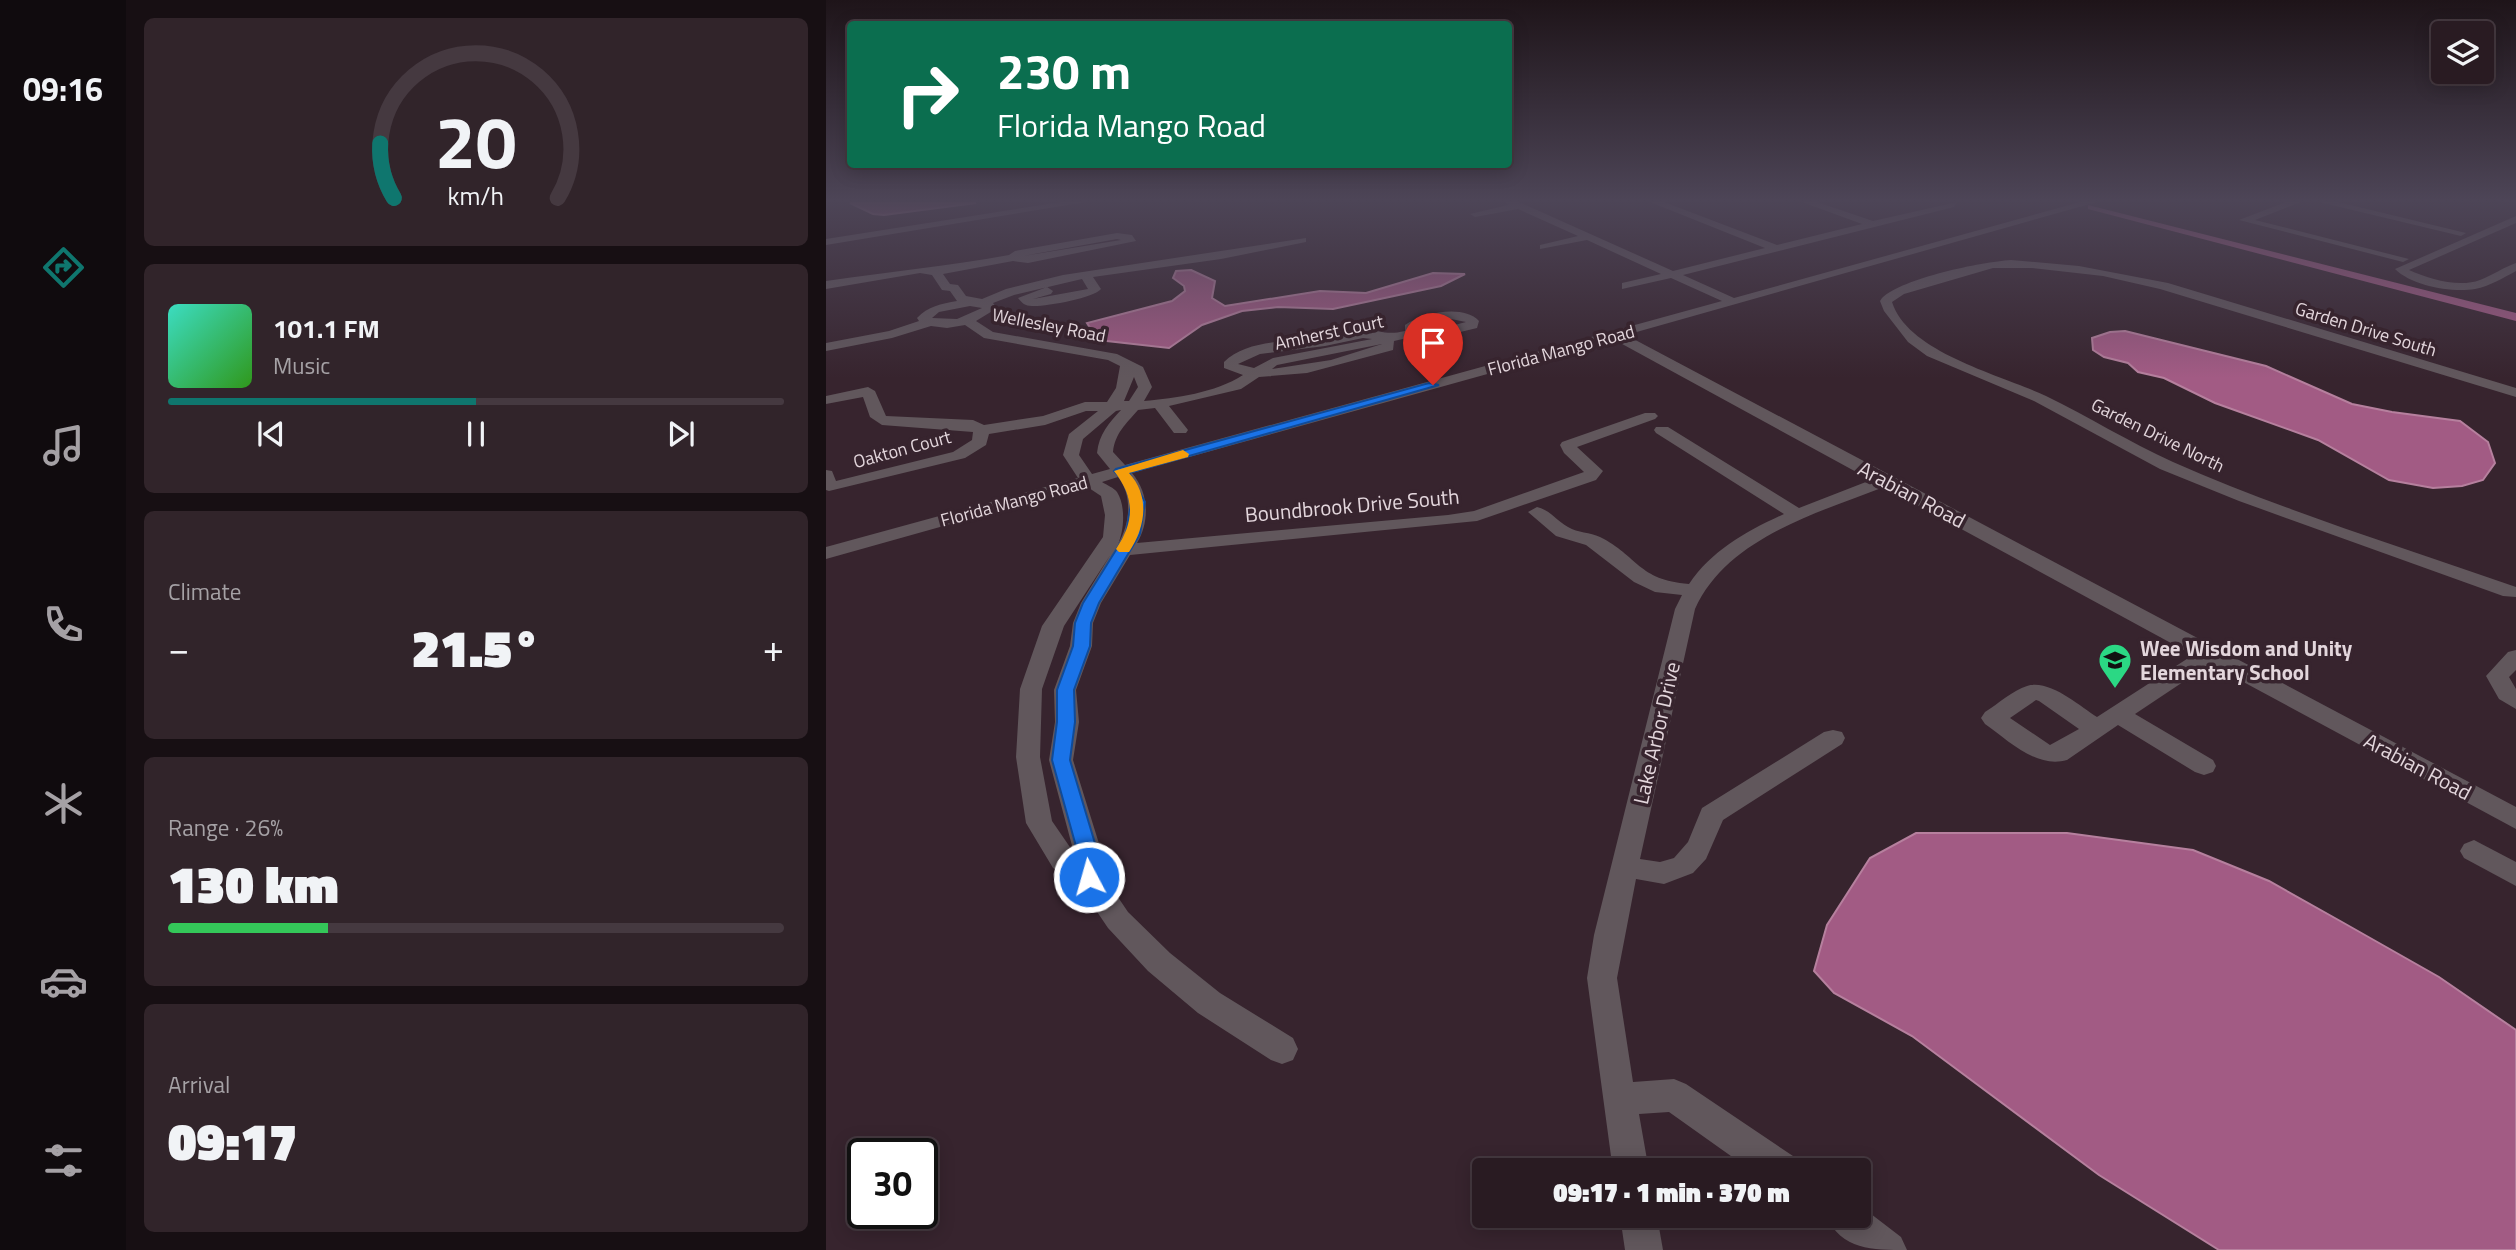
<!DOCTYPE html>
<meta charset="utf-8">
<style>
:root{--surface:#291b22;--page:#31242a;--text:#f1f3f6;--muted:#a5a1a5;--line:#453940;--accent:#0f766e}
body{margin:0;font-family:"Titillium Web",sans-serif;background:var(--page);color:var(--text);height:100vh;display:flex;flex-direction:column;font-size:26px;white-space:nowrap}
*{box-sizing:border-box;margin:0}
p{font-size:23px;color:var(--muted)}
.icon{flex:none;width:38px;height:38px;fill:none;stroke:currentColor;stroke-width:2;stroke-linecap:round;stroke-linejoin:round}
.map{position:relative;flex:1;overflow:hidden}
.drawer{display:flex;flex-direction:column;gap:18px;padding:18px;background:#170f13;width:700px}
.drawer>*{flex:none}
.banner{position:absolute;left:21px;top:21px;width:665px;height:147px;border-radius:7px;box-shadow:0 4px 18px #0003,0 0 0 2px var(--line);background:#0b6e4f;color:#fff;overflow:hidden}
.tools{position:absolute;left:1605px;top:21px;display:grid;gap:14px}
.tools a{display:grid;place-items:center;width:63px;height:63px;border-radius:7px;background:var(--surface);box-shadow:0 4px 18px #0003,0 0 0 2px var(--line);font-size:35px}
.speed{position:absolute;left:21px;top:1138px;display:flex;gap:14px;font-size:35px;font-weight:700;text-align:center}
.speed>*{display:grid;place-content:center;width:91px;height:91px;border-radius:50%;background:var(--surface);box-shadow:0 4px 18px #0003,0 0 0 2px var(--line);line-height:1}
.speed .limit{border:4px solid #111;border-radius:10px;background:#fff;color:#111}
.pin{position:absolute;display:grid;place-items:center;width:60px;height:60px;color:#fff;margin:-72px -30px;border-radius:50% 50% 50% 0;rotate:-45deg;box-shadow:0 0 7px #0007}
.pin .icon{rotate:45deg}
.me{position:absolute;width:77px;margin:-38px;rotate:354deg;stroke-linejoin:round;filter:drop-shadow(0 0 5px #0008)}
.turn{display:flex;align-items:center;gap:24px;height:147px;padding:0 35px;font-size:32px}
.turn .icon{width:91px;height:91px;stroke-width:2.5}
.turn b{display:block;font-size:49px;line-height:60px}
.big{font-size:52px;font-weight:800;line-height:1.1}
.drawer .widget{flex:1;display:flex;flex-direction:column;justify-content:center;gap:10px;min-width:0;padding:0 24px;border-radius:10px;background:var(--page)}
.drawer .dial{align-items:center;gap:0}
.dial svg{height:182px;overflow:visible;fill:none;stroke:var(--line);stroke-width:7;stroke-linecap:round;text-anchor:middle}
.dial text{fill:var(--text);stroke:none}
.song{display:flex;align-items:center;gap:21px}
.cover{width:84px;height:84px;border-radius:10px;background:linear-gradient(135deg,hsl(170 70% 55%),hsl(110 70% 35%))}
.played{height:7px;border-radius:4px;background:linear-gradient(90deg,var(--accent) 50%,var(--line) 50%)}
.keys{display:flex;justify-content:space-around;direction:ltr}
.heat{display:flex;justify-content:space-between;align-items:center;font-size:38px;direction:ltr}
.charge{height:10px;border-radius:5px;background:linear-gradient(90deg,#34c759 26%,var(--line) 0)}
.trip{position:absolute;left:646px;top:1158px;width:399px;height:70px;border-radius:7px;background:var(--surface);box-shadow:0 4px 18px #0003,0 0 0 2px var(--line);font-weight:800;line-height:70px;text-align:center}
main{display:flex;flex:1;min-height:0}
.dock{display:flex;flex-direction:column;width:126px;justify-content:space-around;align-items:center;background:#100b0e;color:var(--muted)}
.dock .icon{width:49px;height:49px}
.dock .active{color:var(--accent)}
.dock b{font-size:32px;color:var(--text)}
.map>svg:first-child{display:block}
</style>
<main>
<nav class="dock">
<b>09:16</b>
<svg class="icon active" aria-label="directions" viewBox="0 0 24 24"><path d="M12 3l9 9-9 9-9-9zM9 14v-3h6M13 9l2 2-2 2"/></svg>
<svg class="icon" aria-label="music" viewBox="0 0 24 24"><path d="M9 18V5l10-2v13"/><circle cx="6" cy="18" r="3"/><circle cx="16" cy="16" r="3"/></svg>
<svg class="icon" aria-label="phone" viewBox="0 0 24 24"><path d="M5 4h4l2 5-3 2q2 4 5 5l2-3 5 2v4C11 20 4 13 5 4z"/></svg>
<svg class="icon" aria-label="climate" viewBox="0 0 24 24"><path d="M12 3v18M4 7l16 10M4 17L20 7"/></svg>
<svg class="icon" aria-label="car" viewBox="0 0 24 24"><path d="M5 17H2v-5l4-1 3-4h7l3 4 3 1v5h-3M9 17h6M6 11h13"/><circle cx="7" cy="17" r="2"/><circle cx="17" cy="17" r="2"/></svg>
<svg class="icon" aria-label="filters" viewBox="0 0 24 24"><path d="M4 7h16M4 17h16"/><circle cx="9" cy="7" r="2"/><circle cx="15" cy="17" r="2"/></svg>
</nav>
<section class="drawer">
<div class="widget dial"><svg viewBox="0 0 100 80">
<path d="M14 69A42 42 0 1 1 86 69"/>
<path d="M14 69A42 42 0 0 1 8 45" stroke="#0f766e"/>
<text x="50" y="56" font-size="32" font-weight="700">20</text>
<text x="50" y="72" font-size="11">km/h</text>
</svg></div>
<div class="widget">
<div class="song"><i class="cover"></i><div><b>101.1 FM</b><p>Music</p></div></div>
<div class="played"></div>
<div class="keys"><svg class="icon" aria-label="previous" viewBox="0 0 24 24"><path d="M18 5L8 12l10 7zM5 5v14"/></svg><svg class="icon" aria-label="pause" viewBox="0 0 24 24"><path d="M8 5v14M16 5v14"/></svg><svg class="icon" aria-label="next" viewBox="0 0 24 24"><path d="M6 5l10 7-10 7zM19 5v14"/></svg></div>
</div>
<div class="widget"><p>Climate</p>
<div class="heat"><a>−</a><b class="big">21.5°</b><a>+</a></div>
</div>
<div class="widget"><p>Range · 26%</p><b class="big">130 km</b><div class="charge"></div></div>
<div class="widget"><p>Arrival</p><b class="big">09:17</b></div>
</section>
<div class="map">
<svg width="1690" height="1250" viewBox="0 0 1690 1250">
<rect width="100%" height="100%" fill="#37242e"/>
<g fill="#a25b84" stroke="#b6809e" stroke-width="2">
<path d="M24 203H150L58 215 47 214Z"/>
<path d="M365 270 389 281 386 298 399 306 494 291 540 293 607 273 639 274 615 286 507 309 452 307 416 311 376 325 343 348 272 340 261 323 346 301 359 291 358 286 347 278 350 271Z"/>
<path d="M1299 331 1440 366 1526 404 1566 412 1634 421 1662 442 1669 463 1657 480 1636 486 1607 488 1563 480 1492 440 1389 403 1338 378 1312 372 1302 363 1278 357 1267 350 1266 338 1284 332Z"/>
<path d="M1090 833H1241L1367 850 1443 881 1516 922 1613 977 1690 1030V1250H1393L1273 1175 1086 1036 1008 993 988 971 1001 925 1044 858Z"/>
</g>
<g fill="none" stroke-linecap="round" stroke-linejoin="round">
<path fill="#a25b84" fill-rule="evenodd" d="M1262 205 1690 313V321L1262 209Z"/>
<g fill="#61575c" fill-rule="evenodd">
<path d="M234 202H260L0 245V239Z"/>
<path d="M680 202H693L847 271 939 248 824 202H838L951 245 1036 224 976 202H991L1047 221 1131 202 1128 207 857 275 908 298 1254 202H1271L800 335 1690 807V829L1384 664 1309 714 1387 760 1390 766 1387 772 1378 775 1369 772 1292 725 1241 760C1210 769 1182 740 1159 724L1155 718 1159 712C1172 704 1187 690 1201 686 1224 679 1253 706 1271 717L1367 655 1058 487C991 513 901 538 869 609L814 859 834 862 848 858 862 842 876 808 998 732 1007 730 1016 732 1019 738 1016 744 897 820 880 859 867 873 838 884 810 879 791 978 807 1082 848 1079 860 1084 970 1158 975 1171H926L843 1112 813 1114 823 1171H787L761 978 768 935 849 609 856 595 829 592 808 582 760 545 730 536 702 512 711 507C724 510 731 521 742 527 752 533 764 532 774 537 812 556 812 580 863 584 886 550 921 531 958 514L830 433 828 430 830 427H842L973 508 1045 480 787 339 306 473C323 493 324 521 311 543L622 515 648 511 758 472 738 453 734 445 736 442 819 413H829L832 416 829 419 751 447 777 471 770 480 651 521 304 555 275 603 267 623 266 646 250 690 253 722 247 760 275 850 277 875 302 912 344 953 394 993 467 1038 472 1049 467 1060 456 1064 445 1060 372 1013 322 971 282 928 253 885 227 868 200 823 190 757 194 689 216 626 277 537 279 515 275 496 260 486 0 559V547L252 478 237 455 243 434 272 411H260L219 425 163 434 160 445 139 458 3 491 0 490V470L6 471 10 481 127 452 146 440 147 432 56 425 44 417 37 397 0 404V396L42 387 49 391 60 416 147 420 158 425 217 416 259 402H281L290 388 294 366 282 360 158 338 139 325 121 328 105 326 66 338 0 351V343L63 331 93 321 91 318C102 306 115 304 131 301L124 291 116 290 106 275 94 273 0 289V281C61 272 122 266 183 255L189 251 291 233 306 235 310 241 202 263 187 261 117 274 124 284 132 285 140 296 156 299 180 289 237 275 480 238V242L395 259 267 277 275 289C268 298 218 307 206 306 199 306 196 303 192 298L221 287 227 291 225 294 207 299 262 289 256 279 188 295 167 303 170 307 168 310 150 321 167 332 291 354 317 367 326 387 318 401C350 398 389 393 417 375L398 368V362C422 338 467 342 498 338 511 336 524 331 536 330 555 329 558 336 579 331V325C597 313 637 304 653 321L651 328 601 340 590 336 568 341 567 350 481 373 433 377 415 389 343 406 362 430 360 433H348L329 408 312 410C300 424 289 433 287 452L299 465 896 301 845 278 796 289V283L835 274 761 240 714 249V245L752 236 692 209 649 217 644 214 682 205ZM291 239 295 240 197 256ZM144 306 156 308 131 319 106 318 113 312ZM625 319 640 322 602 332 593 327ZM537 338 546 339 447 358 428 368 412 364 434 354 499 346ZM556 344 505 360 446 369 451 365ZM308 377 312 387 303 401H298ZM295 410C283 423 273 434 271 453L284 469 266 474 253 455 257 439 290 411ZM292 477C307 496 304 524 292 544 298 531 300 506 291 492 288 488 281 485 276 482ZM285 554 255 603 247 623 244 646 228 690 229 722 223 760 248 853 226 821 214 757 216 689 238 626ZM1210 700 1213 701 1253 729 1224 745 1184 718Z"/>
<path d="M1460 202H1475L1429 220 1583 259 1577 262 1413 220Z"/>
<path d="M1493 202H1512L1640 233 1635 236Z"/>
<path d="M1690 216V223L1583 270C1603 279 1633 288 1654 280 1667 275 1678 267 1690 263V271C1677 278 1664 286 1649 289 1626 293 1586 286 1569 269Z"/>
<path d="M1185 260 1253 266 1342 283 1690 388V397L1334 289 1277 276 1206 268H1167L1078 294 1066 302C1082 353 1176 375 1220 396 1263 417 1303 442 1347 462 1458 511 1576 547 1690 587V597L1677 596 1413 501 1334 469 1208 401 1101 356 1082 342 1058 311 1054 301 1056 298C1077 278 1155 262 1185 260Z"/>
<path d="M1690 650V670L1683 677 1690 689V709L1673 699 1660 676 1682 652Z"/>
<path d="M1648 840 1690 862V886L1638 858 1634 851 1638 844Z"/>
<path d="M1032 1204 1075 1237 1081 1250C1046 1250 1016 1250 1000 1216H1032Z"/>
<path d="M794 1216H831L837 1250H799Z"/>
</g>
</g>
<linearGradient id="sky" x2="0" y2="1"><stop stop-color="#1e1419"/><stop offset="0.53" stop-color="#4d4557"/><stop offset="1" stop-color="#4d4557" stop-opacity="0"/></linearGradient>
<rect width="1690" height="378" fill="url(#sky)"/>
<path fill="#1a73e8" stroke="#114b97" stroke-width="2" d="M603 383 613 385 303 473 319 502 314 534 273 603 265 623 264 646 248 690 249 722 244 760 271 850 273 877 270 883 263 886 255 883 252 877 251 850 226 760 231 722V690L247 646 249 623 257 603 300 534 305 502 297 481 288 471 290 469Z"/>
<path fill="#f59e0b" d="M357 450 363 454 362 457 303 473C325 497 319 528 303 552H293L290 549C309 521 309 498 288 471Z"/>
<defs>
<symbol id="school-pin" viewBox="-11 -11 22 30"><path d="M0 17L-7.5 6A9.5 9.5 0 1 1 7.5 6Z" fill="#2bd884" stroke="#37242e"/><path d="M0-5L7-2L0 1L-7-2ZM-4 1L0 2.5L4 1V4Q0 6-4 4Z" fill="#111"/></symbol>
</defs>
<g fill-rule="evenodd">
<use href="#school-pin" x="1270" y="641" width="38" height="52"/>
</g>
<g text-anchor="middle" dominant-baseline="central" stroke-width="7" stroke-linejoin="round" paint-order="stroke">
<g font-size="18" fill="#e3d6dc" stroke="#37242e">
<text transform="translate(223 325) rotate(11)">Wellesley Road</text>
<text transform="translate(1540 329) rotate(17)">Garden Drive South</text>
<text transform="translate(503 332) rotate(-12)">Amherst Court</text>
<text transform="translate(735 350) rotate(-15)">Florida Mango Road</text>
<text transform="translate(1332 435) rotate(26)">Garden Drive North</text>
<text transform="translate(76 449) rotate(-15)">Oakton Court</text>
<text transform="translate(188 501) rotate(-15)">Florida Mango Road</text>
</g>
<g font-size="21" fill="#e3d6dc" stroke="#37242e">
<text transform="translate(1086 494) rotate(28)">Arabian Road</text>
<text transform="translate(526 505) rotate(-5)">Boundbrook Drive South</text>
<text transform="translate(830 733) rotate(-77)">Lake Arbor Drive</text>
<text transform="translate(1592 766) rotate(28)">Arabian Road</text>
</g>
<g font-size="21" font-weight="bold" fill="#e3d6dc" stroke="#37242e" text-anchor="start">
<text x="1314" y="648">Wee Wisdom and Unity<tspan x="1314" dy="24">Elementary School</tspan></text>
</g>
</g>
</svg>
<div class="tools">
<a><svg class="icon" aria-label="layers" viewBox="0 0 24 24"><path d="M12 4l9 5-9 5-9-5zM3 14l9 5 9-5"/></svg></a>
</div>
<div class="speed"><div class="limit">30</div></div>
<div class="pin" style="left:607px;top:385px;background:#d93025"><svg class="icon" aria-label="arrive" viewBox="0 0 24 24"><path d="M6 21V4h12l-3 4 3 4H6"/></svg></div>
<svg class="me" style="left:263px;top:877px" viewBox="-20 -20 40 40"><circle r="17" fill="#1a73e8" stroke="#fff" stroke-width="3"/><path d="M0-11L8 9 0 5-8 9z" fill="#fff"/></svg>
<div class="trip">09:17 · 1 min · 370 m</div>
<div class="banner">
<div class="turn"><svg class="icon" aria-label="right" viewBox="0 0 24 24"><path d="M7 20v-9h11M14 6l5 5-5 5"/></svg><div><b>230 m</b>Florida Mango Road</div></div>
</div>
</div>
</main>
